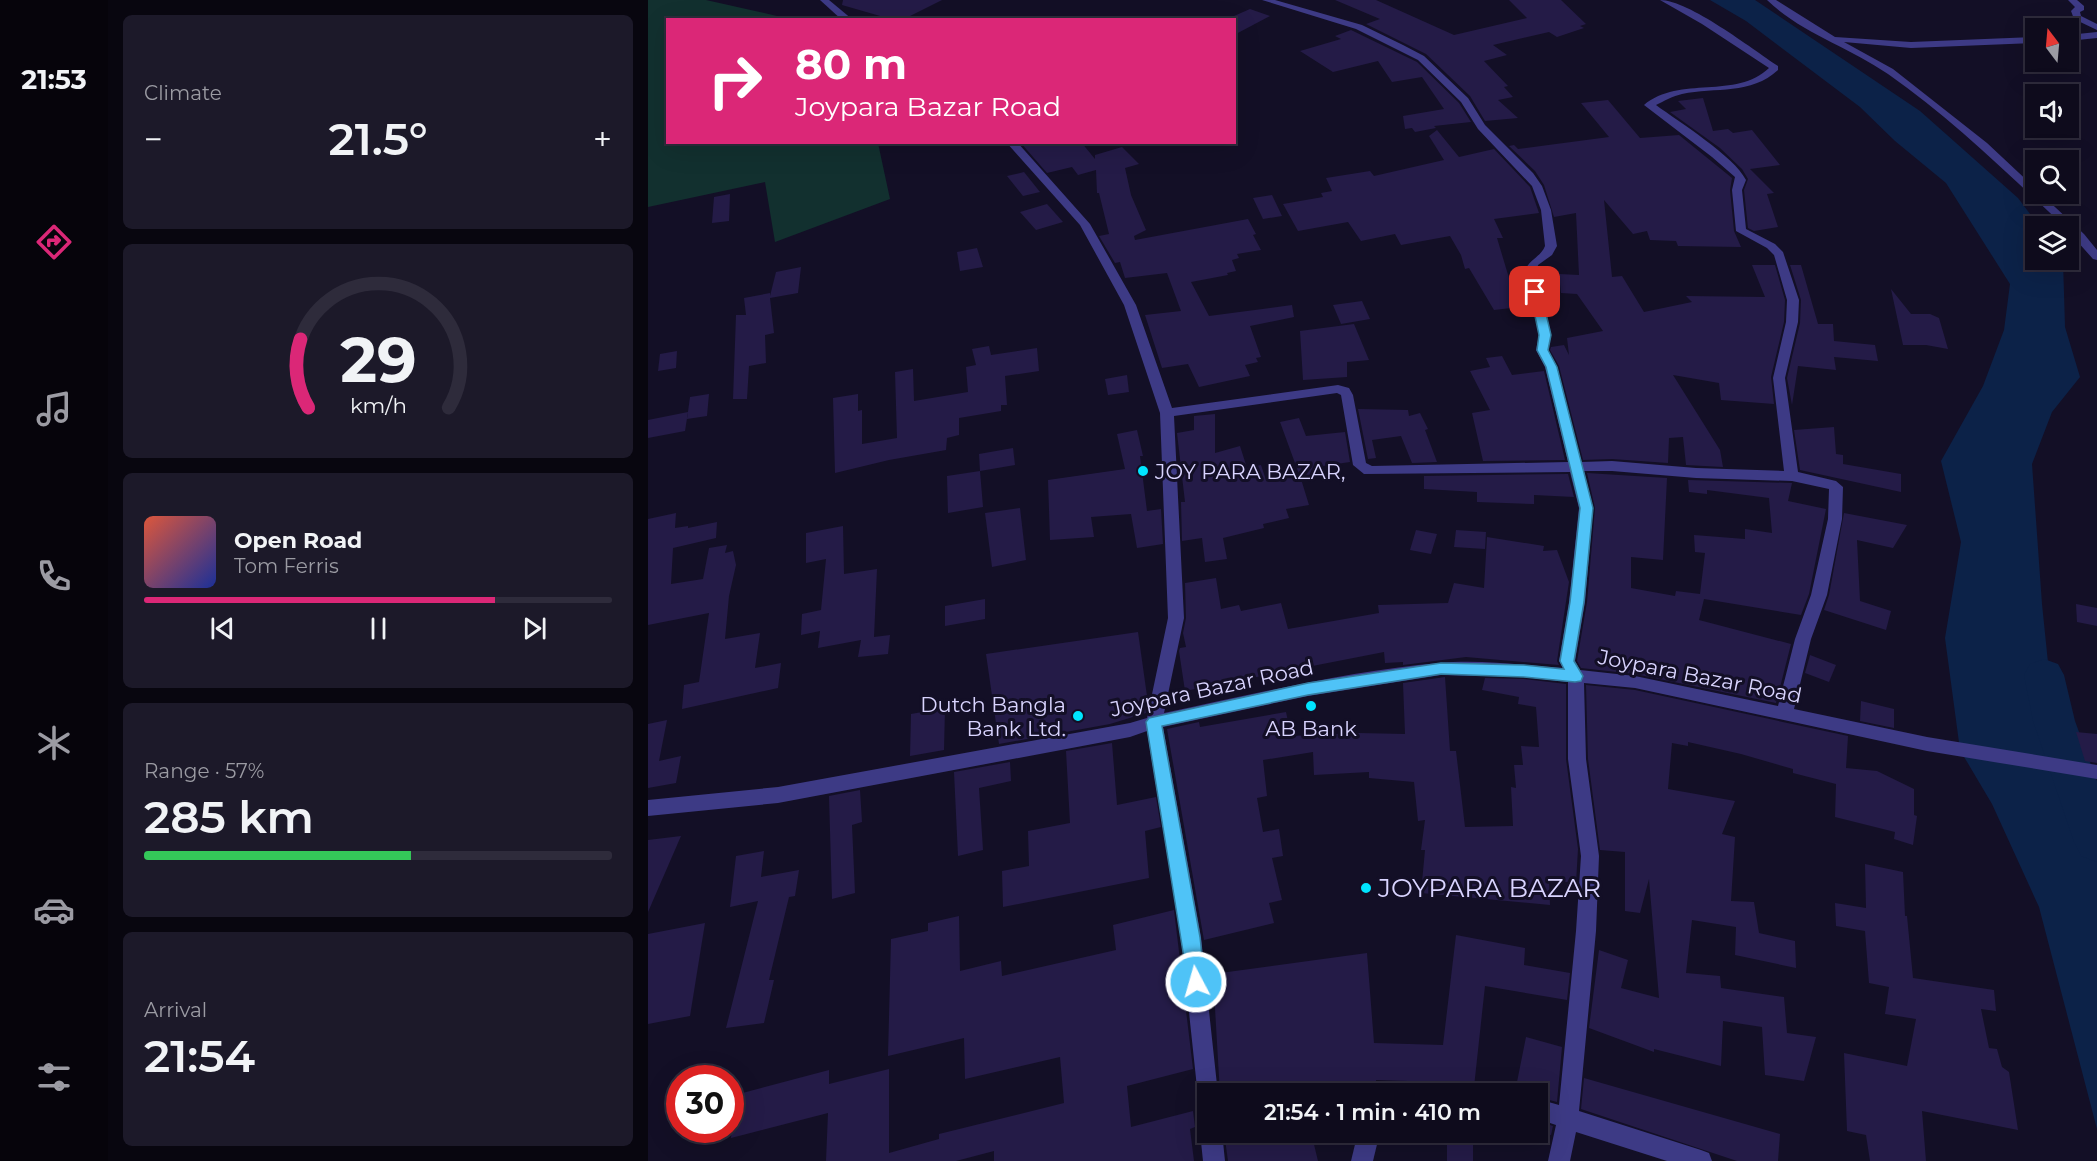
<!DOCTYPE html>
<meta charset="utf-8">
<style>
:root{--surface:#0e0b1c;--page:#1c1929;--text:#f1f3f6;--muted:#9b9ba3;--line:#2e2b3b;--accent:#db2777}
body{margin:0;font-family:Montserrat,sans-serif;background:var(--page);color:var(--text);height:100vh;display:flex;flex-direction:column;font-size:22px;white-space:nowrap}
*{box-sizing:border-box;margin:0}
p{font-size:20px;color:var(--muted)}
.icon{flex:none;width:33px;height:33px;fill:none;stroke:currentColor;stroke-width:2;stroke-linecap:round;stroke-linejoin:round}
.map{position:relative;flex:1;overflow:hidden}
.sheet{display:flex;flex-direction:column;gap:15px;padding:15px;background:#08060f;width:540px}
.sheet>*{flex:none}
.hud{position:absolute;left:18px;top:18px;width:570px;height:126px;border-radius:0px;box-shadow:0 6px 24px #0002,0 0 0 2px var(--line);background:#db2777;color:#fff;overflow:hidden}
.needle{width:39px;rotate:344deg}
.buttons{position:absolute;left:1377px;top:18px;display:grid;gap:12px}
.buttons a{display:grid;place-items:center;width:54px;height:54px;border-radius:0px;background:var(--surface);box-shadow:0 6px 24px #0002,0 0 0 2px var(--line);font-size:30px}
.speed{position:absolute;left:18px;top:1065px;display:flex;gap:12px;font-size:30px;font-weight:700;text-align:center}
.speed>*{display:grid;place-content:center;width:78px;height:78px;border-radius:50%;background:var(--surface);box-shadow:0 6px 24px #0002,0 0 0 2px var(--line);line-height:1}
.speed .limit{border:9px solid #d22;background:#fff;color:#111}
.pin{position:absolute;display:grid;place-items:center;width:51px;height:51px;color:#fff;margin:-26px;border-radius:12px;box-shadow:0 3px 9px #0006}
.me{position:absolute;width:66px;margin:-33px;rotate:354deg;stroke-linejoin:round;filter:drop-shadow(0 0 4px #0008)}
.turn{display:flex;align-items:center;gap:21px;height:126px;padding:0 30px;font-size:27px}
.turn .icon{width:78px;height:78px;stroke-width:2.5}
.turn b{display:block;font-size:42px;line-height:51px}
.big{font-size:45px;font-weight:600;line-height:1.1}
.sheet .tile{flex:1;display:flex;flex-direction:column;justify-content:center;gap:9px;min-width:0;padding:0 21px;border-radius:9px;background:var(--page)}
.sheet .dial{align-items:center;gap:0}
.dial svg{height:156px;overflow:visible;fill:none;stroke:var(--line);stroke-width:7;stroke-linecap:round;text-anchor:middle}
.dial text{fill:var(--text);stroke:none}
.song{display:flex;align-items:center;gap:18px}
.cover{width:72px;height:72px;border-radius:9px;background:linear-gradient(135deg,hsl(10 70% 55%),hsl(230 70% 35%))}
.played{height:6px;border-radius:3px;background:linear-gradient(90deg,var(--accent) 75%,var(--line) 75%)}
.keys{display:flex;justify-content:space-around;direction:ltr}
.heat{display:flex;justify-content:space-between;align-items:center;font-size:33px;direction:ltr}
.charge{height:9px;border-radius:4px;background:linear-gradient(90deg,#34c759 57%,var(--line) 0)}
.trip{position:absolute;left:549px;top:1083px;width:351px;height:60px;border-radius:0px;background:var(--surface);box-shadow:0 6px 24px #0002,0 0 0 2px var(--line);font-weight:600;line-height:60px;text-align:center}
main{display:flex;flex:1;min-height:0}
.dock{display:flex;flex-direction:column;width:108px;justify-content:space-around;align-items:center;background:#06040b;color:var(--muted)}
.dock .icon{width:42px;height:42px}
.dock .current{color:var(--accent)}
.dock b{font-size:27px;color:var(--text)}
.map>svg:first-child{display:block}
</style>
<main>
<nav class="dock">
<b>21:53</b>
<svg class="icon current" aria-label="directions" viewBox="0 0 24 24"><path d="M12 3l9 9-9 9-9-9zM9 14v-3h6M13 9l2 2-2 2"/></svg>
<svg class="icon" aria-label="music" viewBox="0 0 24 24"><path d="M9 18V5l10-2v13"/><circle cx="6" cy="18" r="3"/><circle cx="16" cy="16" r="3"/></svg>
<svg class="icon" aria-label="phone" viewBox="0 0 24 24"><path d="M5 4h4l2 5-3 2q2 4 5 5l2-3 5 2v4C11 20 4 13 5 4z"/></svg>
<svg class="icon" aria-label="climate" viewBox="0 0 24 24"><path d="M12 3v18M4 7l16 10M4 17L20 7"/></svg>
<svg class="icon" aria-label="car" viewBox="0 0 24 24"><path d="M5 17H2v-5l4-1 3-4h7l3 4 3 1v5h-3M9 17h6M6 11h13"/><circle cx="7" cy="17" r="2"/><circle cx="17" cy="17" r="2"/></svg>
<svg class="icon" aria-label="filters" viewBox="0 0 24 24"><path d="M4 7h16M4 17h16"/><circle cx="9" cy="7" r="2"/><circle cx="15" cy="17" r="2"/></svg>
</nav>
<section class="sheet">
<div class="tile"><p>Climate</p>
<div class="heat"><a>−</a><b class="big">21.5°</b><a>+</a></div>
</div>
<div class="tile dial"><svg viewBox="0 0 100 80">
<path d="M14 69A42 42 0 1 1 86 69"/>
<path d="M14 69A42 42 0 0 1 10 34" stroke="#db2777"/>
<text x="50" y="56" font-size="32" font-weight="700">29</text>
<text x="50" y="72" font-size="11">km/h</text>
</svg></div>
<div class="tile">
<div class="song"><i class="cover"></i><div><b>Open Road</b><p>Tom Ferris</p></div></div>
<div class="played"></div>
<div class="keys"><svg class="icon" aria-label="previous" viewBox="0 0 24 24"><path d="M18 5L8 12l10 7zM5 5v14"/></svg><svg class="icon" aria-label="pause" viewBox="0 0 24 24"><path d="M8 5v14M16 5v14"/></svg><svg class="icon" aria-label="next" viewBox="0 0 24 24"><path d="M6 5l10 7-10 7zM19 5v14"/></svg></div>
</div>
<div class="tile"><p>Range · 57%</p><b class="big">285 km</b><div class="charge"></div></div>
<div class="tile"><p>Arrival</p><b class="big">21:54</b></div>
</section>
<div class="map">
<svg width="1449" height="1161" viewBox="0 0 1449 1161">
<rect width="100%" height="100%" fill="#130f26"/>
<path fill="#12302f" d="M0 0H58L129 16 128 20H20V142L230 143 242 199 127 242 117 182 0 207Z"/>
<path fill="#0c2248" d="M1062 0H1107L1272 111 1370 198 1391 226H1388V260H1415L1417 327 1432 377 1404 412 1384 464 1394 604 1406 721 1449 842V1129L1391 907 1344 804 1312 750 1297 638 1313 542 1293 461 1335 386 1356 330 1362 284 1298 183 1247 141 1212 107 1098 21Z"/>
<g fill="none" stroke-linecap="round" stroke-linejoin="round">
<path fill="#0c2248" fill-rule="evenodd" d="M1396 659 1410 664 1416 675 1427 721 1449 781V862L1433 856 1426 842 1385 721 1376 675 1382 664Z"/>
</g>
<g fill="#241b47">
<path d="M195 0H294L254 20H246L194 5Z"/>
<path d="M687 0H728L806 35 879 18 861 0H913L938 24 932 26 936 28 909 37 901 32 845 45 859 55 836 61 860 86 856 87 865 97 850 100 870 118 837 121 822 96 778 54 718 24 732 19Z"/>
<path d="M602 9 622 16 586 35V16Z"/>
<path d="M703 30 769 62 811 103 823 122 786 126 788 128 767 132 764 128 757 129 755 116 796 109 774 77 744 82 730 61 685 72 652 51 693 39 687 36Z"/>
<path d="M1055 98 1065 131 1080 129 1085 133 1104 130 1132 165 1102 169 1126 193 1119 194 1130 227 1106 231 1100 228 1096 190 1100 179 1094 169 1072 148 1022 112 1038 109 1030 101Z"/>
<path d="M960 100 992 138 1031 135 1084 178 1082 190 1086 231 1093 247 1030 246 1028 241 1002 240 999 231 985 234 956 200 964 277 974 276 996 312 1044 302 1038 296 1117 297 1104 265H1127L1137 300 1136 322 1123 377 1126 404 1073 400 1071 383 1025 375 1072 450 1075 467 1038 465 1035 437 1021 438 1020 463 964 459 935 460 911 366 902 350 903 347 916 345 921 355 919 338 955 331 929 294 913 293 911 274 931 275 928 213 906 217 896 185 887 171 861 146 866 145 870 149 961 137 933 103Z"/>
<path d="M789 130 811 157 846 149 882 187 891 213 846 219 855 238H849L861 278 876 275 880 294 866 297 872 307 846 310 821 268 817 269 813 255 802 236 753 245 747 234 713 241 700 222 650 231 635 204 675 197 673 193 684 191 678 178 722 171 726 176 796 160 781 136Z"/>
<path d="M372 142H433L447 159V155L474 147 491 164 477 168 483 195 498 230 486 236 487 240 600 219 608 234 605 235 613 250 589 254 591 258 584 260 588 271 579 273 580 275 543 282 561 316 644 305 646 317 602 326 613 357 608 358 610 362 597 365 602 376 551 387 540 364 514 368 497 315 533 311 519 273 477 278 472 262 467 263 451 236 461 234 451 193H449L448 170 430 175 424 167 399 173Z"/>
<path d="M376 172 392 192 375 196 359 176Z"/>
<path d="M82 194 81 221 64 223 66 197Z"/>
<path d="M624 195 634 216 615 219 605 198Z"/>
<path d="M399 204 415 222 388 230 372 212Z"/>
<path d="M329 248 335 267 312 271 309 252Z"/>
<path d="M1142 265H1153L1170 324H1185L1186 341 1227 345 1230 361 1186 357 1188 370 1150 366 1144 405 1139 378 1152 323 1153 300Z"/>
<path d="M153 267 150 293 122 298 126 333 117 335 118 363 101 366 99 399H85L88 315H98L96 298 122 293V296L128 272Z"/>
<path d="M1243 289 1263 314H1282L1291 318 1300 349 1278 345H1255Z"/>
<path d="M714 301 722 319 693 324 685 305Z"/>
<path d="M706 324 721 360 699 362V377L655 380 652 331Z"/>
<path d="M341 346 343 355 389 348 391 371 357 376 359 405H353V411L311 418V435L299 438 298 450 241 460 187 473 185 398 210 394V411L214 410V444L249 438 247 372 265 369 266 401 320 392 318 367 328 365 324 349Z"/>
<path d="M29 351 28 368 10 371 12 354Z"/>
<path d="M854 356 864 375 896 371 917 460 835 461 824 413 842 410 822 371 842 367 838 358Z"/>
<path d="M479 375 481 392 460 395 457 379Z"/>
<path d="M61 394 59 416 39 419 42 397Z"/>
<path d="M710 409 760 410 761 416 772 413 780 429 777 430 789 462 764 463 753 436 724 440 728 458 720 459Z"/>
<path d="M40 412 37 431 0 438V420Z"/>
<path d="M567 414V453L592 446 599 468 613 465 618 480 651 474 632 422 651 418 658 436 697 432 702 462 668 467 672 476 653 479 661 505 638 509 641 518 615 524 616 528 575 538 579 559 557 562 554 538 534 541 533 502H537L529 433 546 430V416Z"/>
<path d="M1186 427 1188 454 1195 455V464L1253 474V492L1152 470 1146 430Z"/>
<path d="M489 430 495 456H492L499 511 513 509 515 544 489 548 483 514 443 517 446 537 402 540 400 480 477 469 469 434Z"/>
<path d="M365 448 367 465 332 471 331 454Z"/>
<path d="M332 471 335 507 300 513 299 476Z"/>
<path d="M939 473 1019 478 1015 560 983 557V588L1027 596 1028 591 1052 594 1057 553 1047 552 1046 535 1097 539V529L1124 533 1121 498 1059 490V494L1041 492 1040 480 1144 483 1140 501 1178 509 1161 594 1153 615 1056 599 1051 620 1143 644 1128 703 987 674 933 668 929 661 939 602 947 508Z"/>
<path d="M920 474 926 497 886 495V504L829 502V492L776 489V476Z"/>
<path d="M372 508 378 560 344 567 337 513Z"/>
<path d="M28 513 27 528 40 526V528L69 522 68 538 25 548 23 584 55 579 61 548 79 545 77 553 85 551 88 565 81 596 77 639 112 633 107 668 133 663 130 688 34 709 36 685 51 682 61 613 0 625V519Z"/>
<path d="M1196 513 1259 525 1245 548 1209 540 1212 601 1243 611 1238 630 1176 610 1181 595Z"/>
<path d="M195 526 196 574 229 569 226 637 242 635 240 654 210 657 213 640 170 648 172 631 153 635 154 614 173 610 178 559 158 563V533Z"/>
<path d="M768 530 789 534 783 554 762 550Z"/>
<path d="M808 530 838 532 837 549 806 547Z"/>
<path d="M839 537 896 546 895 551 909 550 921 582 909 661 911 665 818 657 755 665V662L737 663 736 652 537 691 531 651 532 648 538 647 535 633 538 618 537 583 568 578 573 609 591 605 593 611 633 603 640 629 731 613 730 605 800 603 806 583 836 588Z"/>
<path d="M337 599V619L297 626V606Z"/>
<path d="M1428 604 1449 608V626L1429 622Z"/>
<path d="M490 632 500 703 498 713 462 724 351 744 338 654Z"/>
<path d="M1162 655 1188 665 1181 682 1157 673Z"/>
<path d="M797 677 802 751H808L817 827 865 826 863 787 868 788 866 765H875L873 746 891 747 888 707 870 704 871 697 834 690 837 678 876 679 918 684V759L930 849 928 883 901 880 902 905 773 893 777 850H773L777 820 770 821 766 782 721 778V772L666 775 665 752 615 760 619 796 609 798 615 832 631 829 635 856 624 858 634 900 621 903 626 923 556 940 519 729 551 722 552 727 638 712 643 736 710 733 757 734 755 683Z"/>
<path d="M938 685 987 690 1200 736 1198 768 1229 771 1266 789V815L1269 816 1265 845 1246 839 1247 832 1187 817 1188 784 1145 773V769L1093 754 1040 742V746L1024 743 1020 789 1087 801 1074 834 1087 837 1083 901 1106 902 1111 933 1147 941 1148 968 1087 955 1088 927 1044 920 1038 973 1072 976 1073 988 1136 997 1139 1033 1168 1037 1156 1081 1117 1075 1114 1027 1075 1021 1073 1066 1006 1049V1052L941 1028 951 950 980 960 973 988 1011 998 1001 879 992 913 977 911V852L952 850 940 759Z"/>
<path d="M1213 701 1246 709V728L1212 721Z"/>
<path d="M297 708 296 750 262 756 263 714Z"/>
<path d="M19 720 11 761 33 756 28 783 0 788V724Z"/>
<path d="M1428 732 1449 734V763L1437 761Z"/>
<path d="M464 743 469 805 508 797 513 827 497 831 501 878 355 907 354 871 381 866 380 831 422 823 418 751Z"/>
<path d="M362 762 363 781 331 788 335 850 310 856 306 772Z"/>
<path d="M212 790 214 822 204 825 207 893 184 899 181 796Z"/>
<path d="M33 836 0 912V840Z"/>
<path d="M116 851 113 877 151 870 147 896 141 897 121 980H126L116 1023 78 1028 110 901 82 907 88 856Z"/>
<path d="M1217 864 1255 872 1257 916H1259L1265 978 1346 990 1348 1011 1333 1009 1341 1048 1349 1049 1354 1067 1361 1072 1370 1130 1274 1111 1278 1161H1222L1218 1135 1199 1131 1196 1053 1259 1066 1268 1019 1237 1014 1241 987 1221 983 1217 931 1188 926 1187 903 1218 908Z"/>
<path d="M526 910 545 1069 479 1086 483 1127 545 1111 547 1127 542 1129 546 1161H346V1151L308 1161H178L180 1113 83 1138 87 1095 181 1070V1084L241 1069V1153L291 1139V1134L416 1103 412 1057 317 1079 316 1038 240 1056 243 939 280 931V923L311 916 312 971 353 961 354 976 468 950 465 925Z"/>
<path d="M57 923 42 1016 0 1024V934Z"/>
<path d="M808 935 877 948 876 965 922 973 919 1000 837 986 826 1087 791 1082 728 1080 729 1094H572L565 974 719 953 726 1043 795 1045Z"/>
<path d="M878 1037 914 1047 909 1102 890 1097V1092H867Z"/>
<path d="M936 1078 1132 1134 1130 1161H1089L933 1109Z"/>
<path d="M890 1121 905 1126 903 1135 890 1134Z"/>
<path d="M576 1132H663L670 1161H580Z"/>
<rect x="799" y="1132" width="26" height="29"/>
</g>
<g fill="none" stroke-linecap="round" stroke-linejoin="round">
<g fill="#3d3a85" fill-rule="evenodd">
<path d="M172 0H181L205 20H194Z"/>
<path d="M614 0H627L714 25 755 45 776 56 820 98 837 125 885 173 894 186 903 210 909 246 904 255 890 265 889 271 903 335 900 350 909 367 933 462 964 461 1048 468 1136 471 1125 378 1138 322 1139 300 1126 255 1119 248 1088 231 1084 190 1087 177 1064 157 996 105C1032 75 1088 100 1121 68L1054 24 1012 0C1041 0 1104 49 1130 66V70C1103 95 1068 87 1034 94 1025 96 1016 101 1008 105 1031 122 1086 156 1098 180L1094 190 1098 229 1127 244 1135 252 1151 300 1150 322 1137 378 1150 472 1188 481 1195 487 1194 519 1179 595 1163 639 1146 709 1279 737 1449 765V779L1279 751 987 688 936 683 938 759 951 856 948 931 931 1111 1053 1150 1061 1153 1064 1161H1019L928 1132 922 1161H900L908 1125 890 1119V1099L911 1105 928 931 933 856 920 759V682L876 677 793 675 660 696 515 727 553 937 570 1094H560V1107L553 1104 550 1097 533 937 499 731 482 737 130 803 0 816V800L130 787 482 723 499 718 520 618 512 413 476 305 432 225 358 142H369L442 224 488 305 524 408 690 385 701 388 705 395 718 463 724 466 920 462 897 367 888 350 891 335 877 271C881 259 893 257 897 246L893 210 884 186 830 129 813 102 770 60 708 29ZM689 393 693 395 705 465 716 474 922 472 931 508 921 602 911 661 915 668C876 665 830 659 791 663 699 671 607 694 516 713L536 618 526 416ZM936 471H964L1048 478 1144 481 1181 489 1180 519 1163 595 1147 639 1130 706 987 676 932 670 927 661 937 602 945 508Z"/>
<path d="M1119 0H1128L1187 37 1263 42 1388 37V43L1263 48 1196 42 1245 69 1339 143 1388 189V194H1393L1436 234 1449 250V260L1445 259 1420 231V226H1416C1359 173 1303 118 1240 74 1201 47 1153 33 1119 0Z"/>
<path d="M1420 0H1429L1436 6V10L1432 12 1433 16 1449 24V30L1426 19 1423 11 1427 7Z"/>
<path d="M1449 32V38L1420 41V35Z"/>
<path d="M560 1123V1132H574L577 1161H555L552 1132 555 1124Z"/>
<path d="M710 1132H732L725 1161H703Z"/>
</g>
</g>
<path fill="#4fc3f7" stroke="#337fa1" stroke-width="1.5" d="M887 289 893 292 903 335 900 350 909 367 945 508 936 602 926 661 935 676 933 681 927 682 876 677 793 674 660 695 514 726 552 937 557 982 554 989 548 991 541 989 498 722 501 718 660 683 793 663 876 665 916 669 912 661 922 602 932 508 898 367 889 350 891 335 882 292Z"/>
<g fill="#00e5ff" stroke="#130f26" stroke-width="2">
<circle cx="495" cy="471" r="6"/>
<circle cx="663" cy="706" r="6"/>
<circle cx="430" cy="716" r="6"/>
<circle cx="718" cy="888" r="6"/>
</g>
<g text-anchor="middle" dominant-baseline="central" stroke-width="6" stroke-linejoin="round" paint-order="stroke">
<g font-size="21" fill="#d9d4ff" stroke="#130f26" text-anchor="start">
<text x="507" y="471">JOY PARA BAZAR,</text>
<text x="418" y="704" text-anchor="end">Dutch Bangla<tspan x="418" dy="24">Bank Ltd.</tspan></text>
<text x="663" y="728" text-anchor="middle">AB Bank</text>
</g>
<g font-size="21" fill="#d9d4ff" stroke="#130f26">
<text transform="translate(1052 676) rotate(11)">Joypara Bazar Road</text>
<text transform="translate(564 688) rotate(-12)">Joypara Bazar Road</text>
</g>
<g font-size="26" fill="#d9d4ff" stroke="#130f26" text-anchor="start">
<text x="730" y="888">JOYPARA BAZAR</text>
</g>
</g>
</svg>
<div class="buttons">
<a><svg class="needle" viewBox="-14 -14 28 28"><path d="M0-13l5 13h-10z" fill="#e53935"/><path d="M0 13l5-13h-10z" fill="#9b9ba3"/></svg></a>
<a><svg class="icon" aria-label="sound" viewBox="0 0 24 24"><path d="M4 9h4l5-4v14l-5-4H4zM17 9q2 3 0 6"/></svg></a>
<a><svg class="icon" aria-label="search" viewBox="0 0 24 24"><circle cx="10" cy="10" r="6"/><path d="M15 15l6 6"/></svg></a>
<a><svg class="icon" aria-label="layers" viewBox="0 0 24 24"><path d="M12 4l9 5-9 5-9-5zM3 14l9 5 9-5"/></svg></a>
</div>
<div class="speed"><div class="limit">30</div></div>
<div class="pin" style="left:887px;top:292px;background:#d93025"><svg class="icon" aria-label="arrive" viewBox="0 0 24 24"><path d="M6 21V4h12l-3 4 3 4H6"/></svg></div>
<svg class="me" style="left:548px;top:982px" viewBox="-20 -20 40 40"><circle r="17" fill="#4fc3f7" stroke="#fff" stroke-width="3"/><path d="M0-11L8 9 0 5-8 9z" fill="#fff"/></svg>
<div class="trip">21:54 · 1 min · 410 m</div>
<div class="hud">
<div class="turn"><svg class="icon" aria-label="right" viewBox="0 0 24 24"><path d="M7 20v-9h11M14 6l5 5-5 5"/></svg><div><b>80 m</b>Joypara Bazar Road</div></div>
</div>
</div>
</main>
